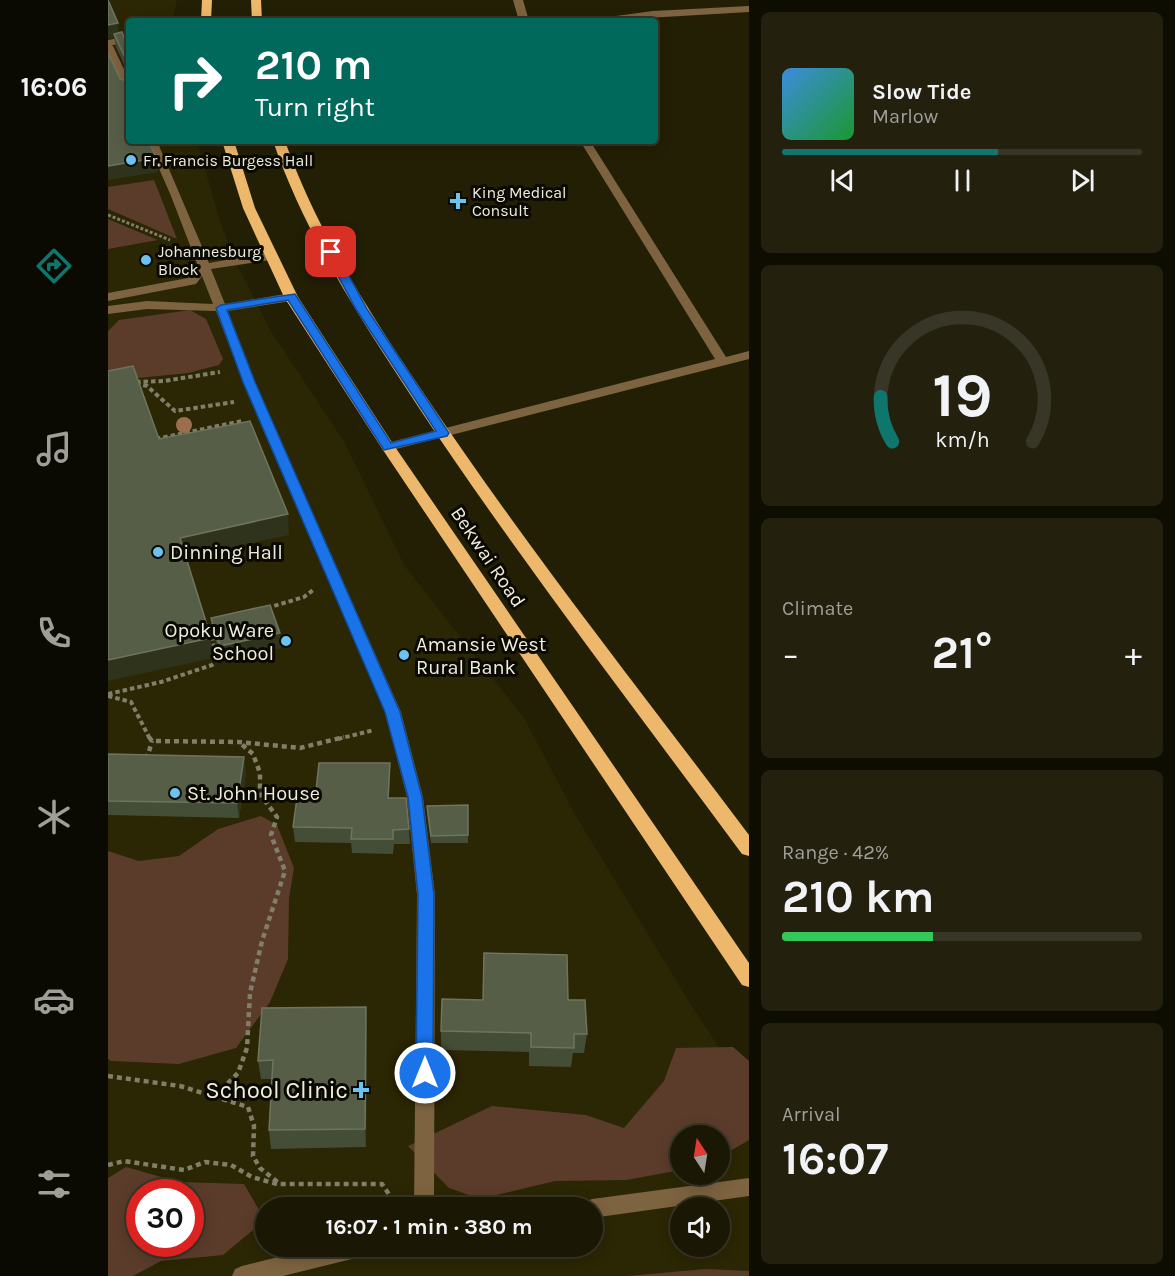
<!DOCTYPE html>
<meta charset="utf-8">
<style>
:root{--surface:#1a1704;--page:#23200e;--text:#f1f3f6;--muted:#9f9f9a;--line:#383626;--accent:#0f766e}
body{margin:0;font-family:Karla,sans-serif;background:var(--page);color:var(--text);height:100vh;display:flex;flex-direction:column;font-size:22px;white-space:nowrap}
*{box-sizing:border-box;margin:0}
p{font-size:20px;color:var(--muted)}
.icon{flex:none;width:33px;height:33px;fill:none;stroke:currentColor;stroke-width:2;stroke-linecap:round;stroke-linejoin:round}
.map{position:relative;flex:1;overflow:hidden}
.details{display:flex;flex-direction:column;gap:12px;padding:12px;background:#0e0d02;width:426px}
.details>*{flex:none}
.top-card{position:absolute;left:18px;top:18px;width:532px;height:126px;border-radius:6px;box-shadow:0 3px 15px #0003,0 0 0 2px var(--line);background:#00695c;color:#fff;overflow:hidden}
.needle{width:39px;rotate:348deg}
.buttons{position:absolute;left:562px;top:1125px;display:grid;gap:12px}
.buttons a{display:grid;place-items:center;width:60px;height:60px;border-radius:50%;background:var(--surface);box-shadow:0 3px 15px #0003,0 0 0 2px var(--line);font-size:30px}
.speed{position:absolute;left:18px;top:1179px;display:flex;gap:12px;font-size:30px;font-weight:700;text-align:center}
.speed>*{display:grid;place-content:center;width:78px;height:78px;border-radius:50%;background:var(--surface);box-shadow:0 3px 15px #0003,0 0 0 2px var(--line);line-height:1}
.speed .limit{border:9px solid #d22;background:#fff;color:#111}
.pin{position:absolute;display:grid;place-items:center;width:51px;height:51px;color:#fff;margin:-26px;border-radius:12px;box-shadow:0 3px 9px #0006}
.me{position:absolute;width:66px;margin:-33px;rotate:0deg;stroke-linejoin:round;filter:drop-shadow(0 0 4px #0008)}
.turn{display:flex;align-items:center;gap:21px;height:126px;padding:0 30px;font-size:27px}
.turn .icon{width:78px;height:78px;stroke-width:2.5}
.turn b{display:block;font-size:42px;line-height:51px}
.big{font-size:45px;font-weight:700;line-height:1.1}
.details .card{flex:1;display:flex;flex-direction:column;justify-content:center;gap:9px;min-width:0;padding:0 21px;border-radius:9px;background:var(--page)}
.details .dial{align-items:center;gap:0}
.dial svg{height:156px;overflow:visible;fill:none;stroke:var(--line);stroke-width:7;stroke-linecap:round;text-anchor:middle}
.dial text{fill:var(--text);stroke:none}
.song{display:flex;align-items:center;gap:18px}
.cover{width:72px;height:72px;border-radius:9px;background:linear-gradient(135deg,hsl(210 70% 55%),hsl(130 70% 35%))}
.played{height:6px;border-radius:3px;background:linear-gradient(90deg,var(--accent) 60%,var(--line) 60%)}
.keys{display:flex;justify-content:space-around;direction:ltr}
.heat{display:flex;justify-content:space-between;align-items:center;font-size:33px;direction:ltr}
.charge{height:9px;border-radius:4px;background:linear-gradient(90deg,#34c759 42%,var(--line) 0)}
.trip{position:absolute;left:147px;top:1197px;width:348px;height:60px;border-radius:30px;background:var(--surface);box-shadow:0 3px 15px #0003,0 0 0 2px var(--line);font-weight:700;line-height:60px;text-align:center}
main{display:flex;flex:1;min-height:0}
.tab-bar{display:flex;flex-direction:column;width:108px;justify-content:space-around;align-items:center;background:#0a0902;color:var(--muted)}
.tab-bar .icon{width:42px;height:42px}
.tab-bar .current{color:var(--accent)}
.tab-bar b{font-size:27px;color:var(--text)}
.map>svg:first-child{display:block}
</style>
<main>
<nav class="tab-bar">
<b>16:06</b>
<svg class="icon current" aria-label="directions" viewBox="0 0 24 24"><path d="M12 3l9 9-9 9-9-9zM9 14v-3h6M13 9l2 2-2 2"/></svg>
<svg class="icon" aria-label="music" viewBox="0 0 24 24"><path d="M9 18V5l10-2v13"/><circle cx="6" cy="18" r="3"/><circle cx="16" cy="16" r="3"/></svg>
<svg class="icon" aria-label="phone" viewBox="0 0 24 24"><path d="M5 4h4l2 5-3 2q2 4 5 5l2-3 5 2v4C11 20 4 13 5 4z"/></svg>
<svg class="icon" aria-label="climate" viewBox="0 0 24 24"><path d="M12 3v18M4 7l16 10M4 17L20 7"/></svg>
<svg class="icon" aria-label="car" viewBox="0 0 24 24"><path d="M5 17H2v-5l4-1 3-4h7l3 4 3 1v5h-3M9 17h6M6 11h13"/><circle cx="7" cy="17" r="2"/><circle cx="17" cy="17" r="2"/></svg>
<svg class="icon" aria-label="filters" viewBox="0 0 24 24"><path d="M4 7h16M4 17h16"/><circle cx="9" cy="7" r="2"/><circle cx="15" cy="17" r="2"/></svg>
</nav>
<div class="map">
<svg width="641" height="1276" viewBox="0 0 641 1276">
<rect width="100%" height="100%" fill="#231f05"/>
<path fill="#2b2603" fill-rule="evenodd" d="M0 0H69L65 21H21V141H89L112 221 128 263 164 333 237 443 296 565 416 718 468 816 580 1000 641 1094V1276H0ZM573 1136H612V1174H573ZM32 1192H82V1244H32ZM158 1208H484V1246H158ZM573 1208H612V1246H573Z"/>
<g fill="#5b3c2b" fill-rule="evenodd">
<path d="M46 180 69 239 0 209V187Z"/>
<path d="M0 219 50 240 0 249Z"/>
<path d="M82 310 98 319 115 359 111 365 80 373 0 381V331L11 320Z"/>
<path d="M153 816 169 825 186 868 181 898 180 959 162 1002 128 1048 71 1064 3 1061 0 1059V851L31 861 71 856 110 829Z"/>
<path d="M625 1047 641 1061V1140L612 1157V1136H573V1170L518 1180 447 1181 372 1199 341 1188 300 1146 384 1106 478 1115 516 1128 556 1081 568 1048Z"/>
<path d="M18 1167 71 1182 136 1184 157 1220 115 1255 53 1261 25 1276H0V1178ZM32 1192H82V1244H32Z"/>
<path d="M598 1269 641 1271V1276H519Z"/>
</g>
<g fill="none" stroke-linecap="round" stroke-linejoin="round">
<path stroke="#817e69" stroke-width="3" stroke-dasharray="3 2" stroke-linecap="butt" d="M0 215 62 240"/>
<g stroke="#817e69" stroke-width="4" stroke-dasharray="4.5 3" stroke-linecap="butt">
<path d="M28 382 56 381 112 372"/>
<path d="M28 383 39 386 67 411 126 402"/>
<path d="M48 439 134 421"/>
<path d="M159 608 196 597 205 590"/>
<path d="M0 694 53 682 104 665 109 660 102 629 107 622"/>
<path d="M0 696 23 702 42 739"/>
<path d="M230 739 266 730"/>
</g>
<g stroke="#817e69" stroke-width="4.5" stroke-dasharray="5 4" stroke-linecap="butt">
<path d="M41 737 44 741 131 742 192 748 236 737"/>
<path d="M36 758 40 755 44 741"/>
<path d="M0 1076 72 1086 140 1107 146 1126 145 1156 152 1168 172 1184H274L287 1203"/>
<path d="M107 1096 130 1073 139 1048 142 993 154 941 177 871 163 835 169 817 152 794V773L145 754 131 742"/>
<path d="M0 1165 16 1161 76 1170 97 1162 123 1165 144 1177 169 1184"/>
</g>
<path fill="#7d6340" fill-rule="evenodd" d="M21 36V42L0 46V40Z"/>
<g fill="#7d6340" fill-rule="evenodd">
<path d="M405 0H415L421 21H411Z"/>
<path d="M641 6V12L488 21 493 18 545 11Z"/>
<path d="M0 43 5 46 21 80V94L16 91 0 57Z"/>
<path d="M39 141H49L101 263 162 252 168 256 162 260 103 269 117 304 183 293 189 297 183 301 120 311 153 397 293 712 315 797 327 895 326 1208H306L309 895 299 797 277 712 141 397 108 311 39 309 0 314V306L39 301 105 304 94 276 88 284 0 301V293L80 278 90 266 63 196Z"/>
<path d="M472 141H482L618 357 641 351V359L280 451 275 450 273 447 275 444 607 359Z"/>
<path d="M641 1178V1196L484 1218V1208H475L477 1202 484 1199Z"/>
<path d="M214 1246H266L263 1253 256 1256 175 1276H124L127 1269 134 1266Z"/>
</g>
<g fill="#eeb86c" fill-rule="evenodd">
<path d="M94 0H104L103 21H93Z"/>
<path d="M143 0H153L154 21H144Z"/>
<path d="M114 141H126L147 208 190 297 285 444 641 963V987L634 985 275 450 176 297 135 208Z"/>
<path d="M165 141H177C212 240 271 327 329 413 427 558 536 695 641 835V856L634 854C527 709 416 565 315 414 258 327 199 240 165 141Z"/>
</g>
</g>
<circle fill="#9b6f4d" cx="76" cy="425" r="8"/>
<g fill="#444d36">
<path d="M11 33 19 44H21V75L8 47 6 37 0 38Z"/>
<path d="M103 618 172 633 173 648 114 661 105 633Z"/>
<path d="M0 754 138 772 131 818 0 815Z"/>
<path d="M282 763 281 798 301 829 302 844H286L285 854 244 853 243 843 187 842 185 827Z"/>
<path d="M319 806 360 835V843H323L319 813Z"/>
<path d="M376 953 460 1000 479 1034 476 1053H465L463 1067 421 1066V1052L333 1050V1031L375 1000Z"/>
<path d="M259 1026 258 1147 163 1149 161 1130 164 1079H153L150 1061Z"/>
</g>
<g fill="#2f331b">
<path d="M10 23 11 36 6 34V37L0 38V25Z"/>
<path d="M48 158 50 172 0 180V166Z"/>
<path d="M180 514 181 535 75 558 72 538Z"/>
<path d="M172 633 173 648 114 661 112 646Z"/>
<path d="M103 638 105 658 0 681V660Z"/>
<path d="M136 757 138 772 131 818 129 803Z"/>
<path d="M282 763V778L280 812V798Z"/>
<path d="M258 1007 259 1026 258 1147 257 1129Z"/>
</g>
<g fill="#565e48" stroke="#6e755f" stroke-width="1.5">
<path d="M0 0 10 23 0 25Z"/>
<path d="M14 32 19 44H21V66L6 34Z"/>
<path d="M0 53 12 79 21 82V79V141H41L48 158 0 166Z"/>
<path d="M25 366 51 439 142 421 180 514 72 538 103 638 0 660V371Z"/>
<path d="M162 605 172 633 112 646 103 618Z"/>
<path d="M0 754 136 757 129 803 0 801Z"/>
<path d="M211 763H282L280 798H298L301 829 285 830V839H243L244 828 185 827 189 798 207 799Z"/>
<path d="M360 805V835L323 836 319 806Z"/>
<path d="M376 953 459 955 460 1000H477L479 1034H466V1048L423 1047V1033L333 1031 334 999 375 1000Z"/>
<path d="M258 1007 257 1129 161 1130 165 1060 150 1061 154 1008Z"/>
</g>
<path fill="#1a73e8" stroke="#114b97" stroke-width="1.5" d="M219 250 228 252 259 309 341 433 339 436 276 450 180 300 119 310 147 382 292 712 314 797 326 895 325 1073 323 1079 317 1081 311 1079 308 1073 310 895 300 797 277 712 135 382 108 308 113 305 187 294 283 443 328 431 248 309 217 252Z"/>
<g fill="#6ac3f1" stroke="#0a0902" stroke-width="2">
<circle cx="23" cy="160" r="6"/>
<path d="M347 192h6v6h6v6h-6v6h-6v-6h-6v-6h6z"/>
<circle cx="38" cy="260" r="6"/>
<circle cx="50" cy="552" r="6"/>
<circle cx="178" cy="641" r="6"/>
<circle cx="296" cy="655" r="6"/>
<circle cx="67" cy="793" r="6"/>
<path d="M250 1081h6v6h6v6h-6v6h-6v-6h-6v-6h6z"/>
</g>
<g text-anchor="middle" dominant-baseline="central" stroke-width="6" stroke-linejoin="round" paint-order="stroke">
<g font-size="16" fill="#efeddd" stroke="#0a0902" text-anchor="start">
<text x="35" y="160">Fr. Francis Burgess Hall</text>
<text x="364" y="192">King Medical<tspan x="364" dy="18">Consult</tspan></text>
<text x="50" y="251">Johannesburg<tspan x="50" dy="18">Block</tspan></text>
</g>
<g font-size="20" fill="#efeddd" stroke="#0a0902" text-anchor="start">
<text x="62" y="552">Dinning Hall</text>
<text x="166" y="630" text-anchor="end">Opoku Ware<tspan x="166" dy="23">School</tspan></text>
<text x="308" y="644">Amansie West<tspan x="308" dy="23">Rural Bank</tspan></text>
<text x="79" y="793">St. John House</text>
</g>
<g font-size="20" fill="#efeddd" stroke="#0a0902">
<text transform="translate(380 557) rotate(56)">Bekwai Road</text>
</g>
<g font-size="24" fill="#efeddd" stroke="#0a0902" text-anchor="end">
<text x="240" y="1090">School Clinic</text>
</g>
</g>
</svg>
<div class="buttons">
<a><svg class="needle" viewBox="-14 -14 28 28"><path d="M0-13l5 13h-10z" fill="#e53935"/><path d="M0 13l5-13h-10z" fill="#9f9f9a"/></svg></a>
<a><svg class="icon" aria-label="sound" viewBox="0 0 24 24"><path d="M4 9h4l5-4v14l-5-4H4zM17 9q2 3 0 6"/></svg></a>
</div>
<div class="speed"><div class="limit">30</div></div>
<div class="pin" style="left:223px;top:252px;background:#d93025"><svg class="icon" aria-label="arrive" viewBox="0 0 24 24"><path d="M6 21V4h12l-3 4 3 4H6"/></svg></div>
<svg class="me" style="left:317px;top:1073px" viewBox="-20 -20 40 40"><circle r="17" fill="#1a73e8" stroke="#fff" stroke-width="3"/><path d="M0-11L8 9 0 5-8 9z" fill="#fff"/></svg>
<div class="trip">16:07 · 1 min · 380 m</div>
<div class="top-card">
<div class="turn"><svg class="icon" aria-label="right" viewBox="0 0 24 24"><path d="M7 20v-9h11M14 6l5 5-5 5"/></svg><div><b>210 m</b>Turn right</div></div>
</div>
</div>
<section class="details">
<div class="card">
<div class="song"><i class="cover"></i><div><b>Slow Tide</b><p>Marlow</p></div></div>
<div class="played"></div>
<div class="keys"><svg class="icon" aria-label="previous" viewBox="0 0 24 24"><path d="M18 5L8 12l10 7zM5 5v14"/></svg><svg class="icon" aria-label="pause" viewBox="0 0 24 24"><path d="M8 5v14M16 5v14"/></svg><svg class="icon" aria-label="next" viewBox="0 0 24 24"><path d="M6 5l10 7-10 7zM19 5v14"/></svg></div>
</div>
<div class="card dial"><svg viewBox="0 0 100 80">
<path d="M14 69A42 42 0 1 1 86 69"/>
<path d="M14 69A42 42 0 0 1 8 46" stroke="#0f766e"/>
<text x="50" y="56" font-size="32" font-weight="700">19</text>
<text x="50" y="72" font-size="11">km/h</text>
</svg></div>
<div class="card"><p>Climate</p>
<div class="heat"><a>−</a><b class="big">21°</b><a>+</a></div>
</div>
<div class="card"><p>Range · 42%</p><b class="big">210 km</b><div class="charge"></div></div>
<div class="card"><p>Arrival</p><b class="big">16:07</b></div>
</section>
</main>
